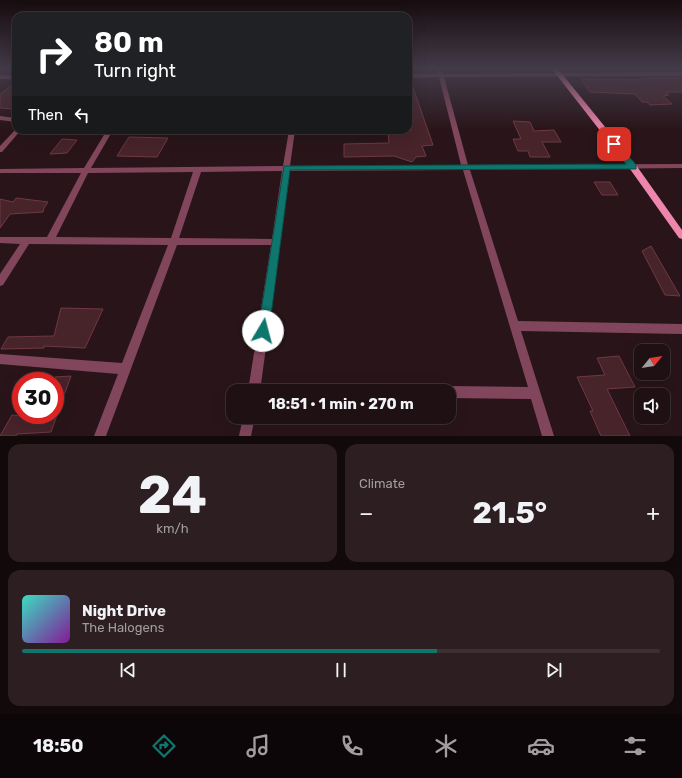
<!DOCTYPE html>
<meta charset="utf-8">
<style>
:root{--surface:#1f1013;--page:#2c1e21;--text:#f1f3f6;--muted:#a19da0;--line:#3c3033;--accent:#0f766e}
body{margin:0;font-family:Rubik,sans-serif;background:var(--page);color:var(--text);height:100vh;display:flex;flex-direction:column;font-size:15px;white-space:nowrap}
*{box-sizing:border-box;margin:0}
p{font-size:13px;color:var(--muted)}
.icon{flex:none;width:22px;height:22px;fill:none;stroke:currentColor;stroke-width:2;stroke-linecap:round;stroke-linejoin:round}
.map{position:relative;height:436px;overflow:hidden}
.drawer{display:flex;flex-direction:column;gap:8px;padding:8px;background:#11090a;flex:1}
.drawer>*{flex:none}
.guide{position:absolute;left:12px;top:12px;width:400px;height:122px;border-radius:12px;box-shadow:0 4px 16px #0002,0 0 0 1px var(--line);background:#202124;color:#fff;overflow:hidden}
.needle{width:26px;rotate:60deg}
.tools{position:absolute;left:634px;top:344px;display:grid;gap:8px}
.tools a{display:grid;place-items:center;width:36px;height:36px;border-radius:8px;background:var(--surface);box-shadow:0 4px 16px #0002,0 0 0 1px var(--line);font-size:20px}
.speed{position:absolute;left:12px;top:372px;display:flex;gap:8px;font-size:20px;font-weight:700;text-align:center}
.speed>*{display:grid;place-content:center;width:52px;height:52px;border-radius:50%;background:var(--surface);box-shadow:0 4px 16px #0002,0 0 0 1px var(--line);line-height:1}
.speed .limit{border:6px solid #d22;background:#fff;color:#111}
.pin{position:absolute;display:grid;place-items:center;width:34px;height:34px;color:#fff;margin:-17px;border-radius:8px;box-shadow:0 2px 6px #0006}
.me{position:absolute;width:44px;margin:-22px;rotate:8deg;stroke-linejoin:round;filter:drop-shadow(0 0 3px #0008)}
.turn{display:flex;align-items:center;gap:14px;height:84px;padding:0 16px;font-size:18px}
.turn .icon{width:52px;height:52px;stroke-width:2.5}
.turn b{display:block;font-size:28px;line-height:34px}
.then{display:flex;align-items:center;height:38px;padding:0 16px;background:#0003;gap:8px;font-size:15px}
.big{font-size:30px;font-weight:700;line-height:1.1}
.drawer .widget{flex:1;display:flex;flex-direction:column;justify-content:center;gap:6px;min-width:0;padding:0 14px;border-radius:12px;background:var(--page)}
.drawer .dial{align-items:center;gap:0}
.dial b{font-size:52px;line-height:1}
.song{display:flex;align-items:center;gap:12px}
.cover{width:48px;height:48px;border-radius:6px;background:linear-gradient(135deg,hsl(170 70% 55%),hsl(290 70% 35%))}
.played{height:4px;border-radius:2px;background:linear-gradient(90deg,var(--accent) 65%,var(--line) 65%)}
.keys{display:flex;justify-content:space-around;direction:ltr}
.heat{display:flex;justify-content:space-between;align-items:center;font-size:22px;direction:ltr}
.drawer .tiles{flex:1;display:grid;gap:8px;grid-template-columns:1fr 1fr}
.widget:last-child{grid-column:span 2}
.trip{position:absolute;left:226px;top:384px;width:230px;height:40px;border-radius:12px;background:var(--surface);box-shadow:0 4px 16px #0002,0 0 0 1px var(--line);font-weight:700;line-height:40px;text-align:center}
.menu{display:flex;height:64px;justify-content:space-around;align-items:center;background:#0c0608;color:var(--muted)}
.menu .icon{width:28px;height:28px}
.menu .selected{color:var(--accent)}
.menu b{font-size:18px;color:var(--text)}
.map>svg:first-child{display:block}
</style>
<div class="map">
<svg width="682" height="436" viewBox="0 0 682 436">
<rect width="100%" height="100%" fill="#291519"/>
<g fill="#47232a" stroke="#703844">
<path d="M635 69H682V71H636Z"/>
<path d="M641 78H682V92H665L669 95 663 96 672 104 650 105 647 102H642L635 94 590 92 581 79 642 80Z"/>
<path d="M408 79H410L433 145 422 146 426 156 416 157 412 162 394 156 344 157V144L389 143 388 130H411L408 116Z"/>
<path d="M16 82V109L0 108V94Z"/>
<path d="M513 121 530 122 534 131 554 130 561 142H542L550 157H530L528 151H518L513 139H521Z"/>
<path d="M129 137 168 138 157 157 117 156Z"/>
<path d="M62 139 77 140 67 153 50 154Z"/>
<path d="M594 182H610L618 195H602Z"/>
<path d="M16 198 48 202 44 208 43 212 10 214 0 228V199L13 202Z"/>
<path d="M651 246 680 296 665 295 642 251Z"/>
<path d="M61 308 103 309 85 348 44 346V348L1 349 8 337 54 336Z"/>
<path d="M619 356 635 387 607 389 630 436H601L590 411H593L577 377 605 375 597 358Z"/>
<path d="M71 376 51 432 17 434 16 436H0L12 415 29 417 30 415H55V377Z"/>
</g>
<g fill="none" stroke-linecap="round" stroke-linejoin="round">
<g fill="#82465c" fill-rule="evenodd">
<path d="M436 69H442L443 74 682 72V76L444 77 468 165 682 164V168L470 170 518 321 682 324V334L521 331 554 436H542L531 399 449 398V391H444L445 388 449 386 528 387 463 170 290 171 261 384 373 385 377 387 379 391H248L271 245H177L106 436H94L118 374 0 364V354L122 363 168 245 29 244 3 285 0 286V274L20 244 0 243V237H47L81 173H0V169L84 168 107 130H113L91 168 283 166 289 130H295L290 166 461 165 439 77 408 78V74H438ZM282 171 272 239 179 238 201 172ZM193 172 171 238 56 237 88 173Z"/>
<rect x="0" y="75" width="16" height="4"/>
<path d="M0 116 16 118V122L0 120Z"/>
<path d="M16 129V130H21L2 152H0V146Z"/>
<path d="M243 417H255L251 436H239Z"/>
</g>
<path fill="#ee85ac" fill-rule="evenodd" d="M552 69H558L636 165 682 230V239L679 238 630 169Z"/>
</g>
<linearGradient id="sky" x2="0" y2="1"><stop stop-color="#170c0e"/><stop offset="0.53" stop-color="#433b49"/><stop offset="1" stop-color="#433b49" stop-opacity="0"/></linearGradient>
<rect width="682" height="130" fill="url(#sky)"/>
<path fill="#0f766e" stroke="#0a4d48" d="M614 141 617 142 636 165V169L290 170 269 331 267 334 263 336 259 334 258 331 284 166 626 164 610 144Z"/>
</svg>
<div class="tools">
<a><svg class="needle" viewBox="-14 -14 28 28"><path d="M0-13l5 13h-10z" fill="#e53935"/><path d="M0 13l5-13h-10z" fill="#a19da0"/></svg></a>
<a><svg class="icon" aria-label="sound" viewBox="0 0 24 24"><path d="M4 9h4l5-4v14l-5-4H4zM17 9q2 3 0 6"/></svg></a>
</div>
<div class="speed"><div class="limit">30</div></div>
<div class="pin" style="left:614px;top:144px;background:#d93025"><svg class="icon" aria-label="arrive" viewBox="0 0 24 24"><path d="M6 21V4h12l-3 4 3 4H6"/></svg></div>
<svg class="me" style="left:263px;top:331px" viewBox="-20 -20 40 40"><circle r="19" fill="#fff"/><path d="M0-13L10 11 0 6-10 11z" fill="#0f766e"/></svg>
<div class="trip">18:51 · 1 min · 270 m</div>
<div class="guide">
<div class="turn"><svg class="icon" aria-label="right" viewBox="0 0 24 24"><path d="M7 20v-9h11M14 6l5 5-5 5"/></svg><div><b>80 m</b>Turn right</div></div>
<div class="then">Then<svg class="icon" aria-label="left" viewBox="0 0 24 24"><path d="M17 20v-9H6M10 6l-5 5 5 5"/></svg></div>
</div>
</div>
<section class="drawer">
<div class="tiles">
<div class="widget dial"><b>24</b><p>km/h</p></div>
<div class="widget"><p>Climate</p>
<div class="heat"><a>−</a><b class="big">21.5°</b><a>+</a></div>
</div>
<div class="widget">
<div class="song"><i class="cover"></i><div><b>Night Drive</b><p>The Halogens</p></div></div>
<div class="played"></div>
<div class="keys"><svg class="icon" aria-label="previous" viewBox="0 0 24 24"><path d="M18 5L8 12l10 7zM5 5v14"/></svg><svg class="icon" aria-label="pause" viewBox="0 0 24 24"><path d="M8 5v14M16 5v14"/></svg><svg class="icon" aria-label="next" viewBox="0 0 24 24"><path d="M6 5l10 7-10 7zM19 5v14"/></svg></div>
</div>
</div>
</section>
<nav class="menu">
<b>18:50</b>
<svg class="icon selected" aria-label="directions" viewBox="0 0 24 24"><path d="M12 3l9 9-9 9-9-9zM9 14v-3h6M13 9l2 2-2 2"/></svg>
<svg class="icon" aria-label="music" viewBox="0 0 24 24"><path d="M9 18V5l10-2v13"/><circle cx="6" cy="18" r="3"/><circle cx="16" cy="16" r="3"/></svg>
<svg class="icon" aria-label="phone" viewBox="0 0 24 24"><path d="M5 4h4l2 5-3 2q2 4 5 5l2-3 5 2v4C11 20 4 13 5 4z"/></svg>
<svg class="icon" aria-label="climate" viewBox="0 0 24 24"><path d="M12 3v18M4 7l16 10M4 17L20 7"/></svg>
<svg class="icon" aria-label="car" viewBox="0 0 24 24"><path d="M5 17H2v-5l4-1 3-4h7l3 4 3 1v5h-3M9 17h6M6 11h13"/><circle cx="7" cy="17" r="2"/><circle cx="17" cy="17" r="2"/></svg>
<svg class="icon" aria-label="filters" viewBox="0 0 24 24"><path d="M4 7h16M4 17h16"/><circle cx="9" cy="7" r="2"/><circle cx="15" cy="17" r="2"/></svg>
</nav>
